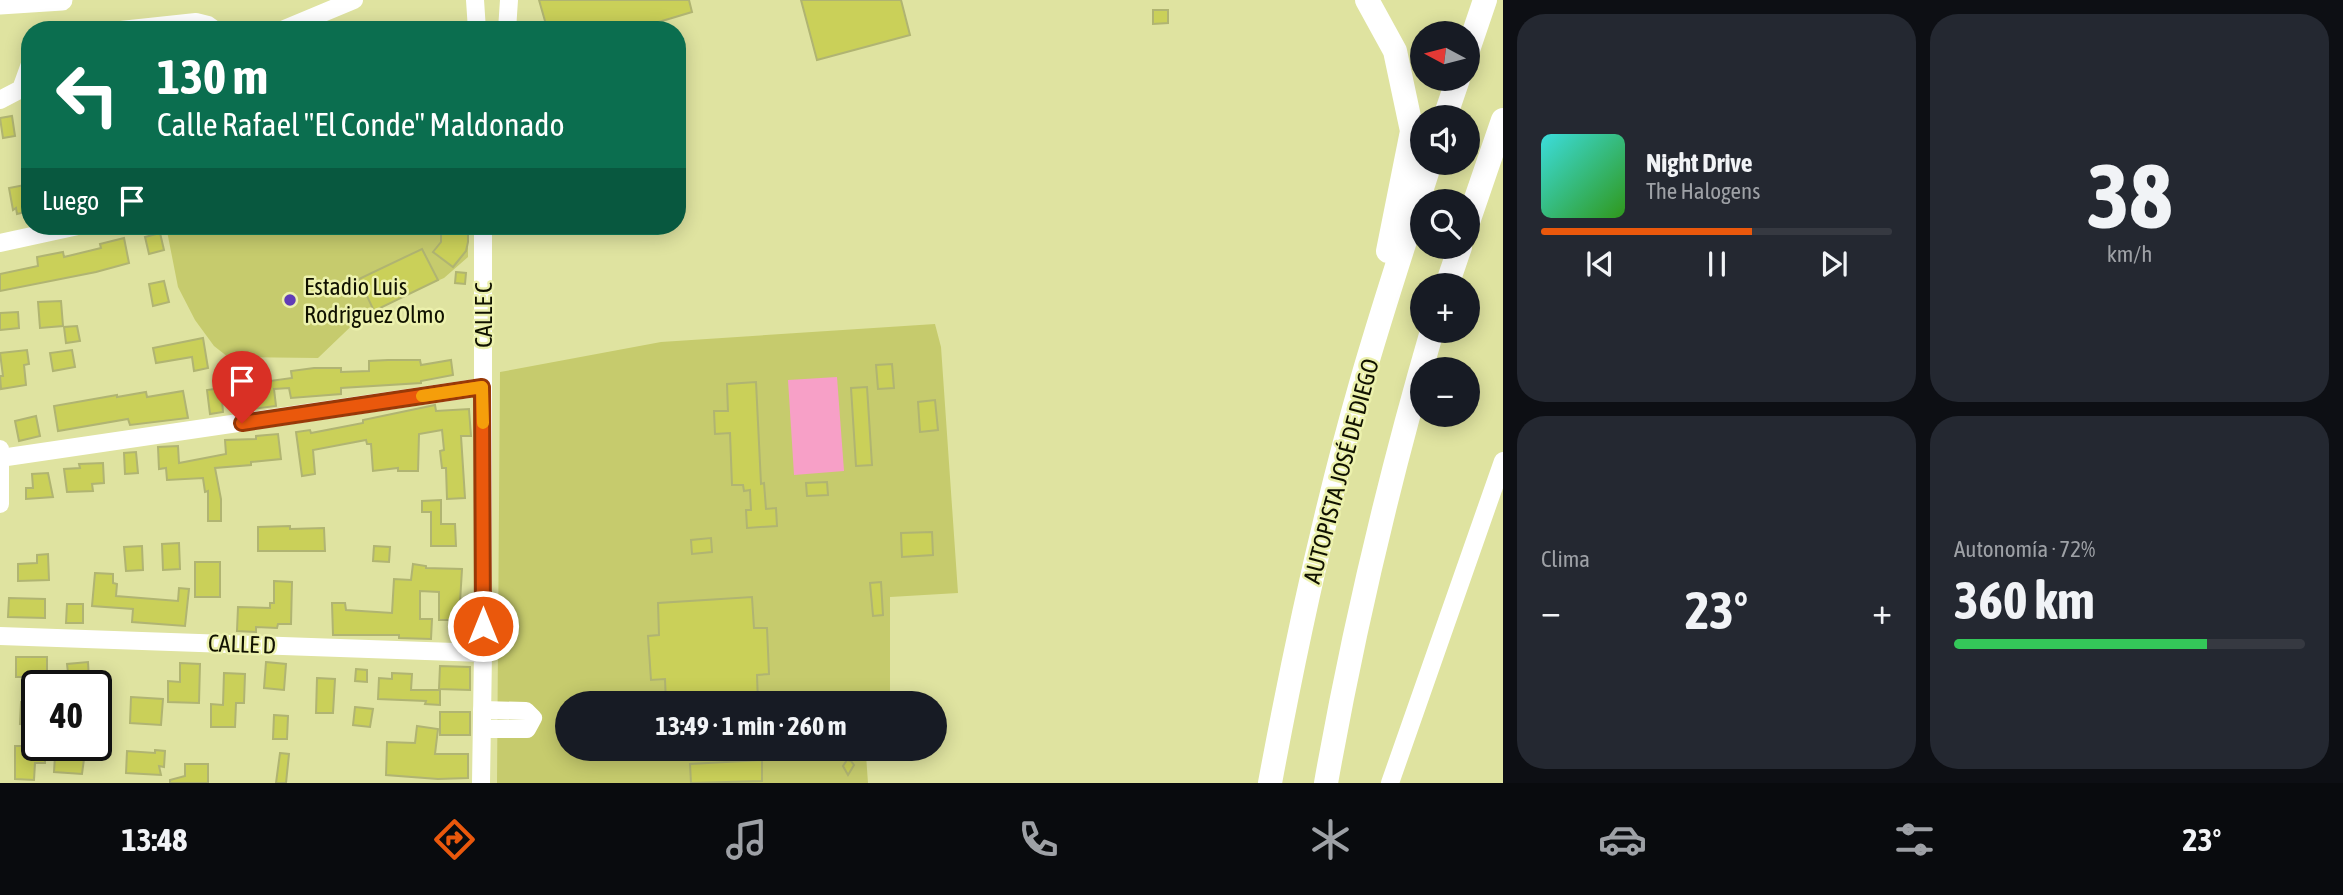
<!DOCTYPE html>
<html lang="es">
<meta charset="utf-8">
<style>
:root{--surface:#171b24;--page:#242831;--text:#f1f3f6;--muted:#9ea1a6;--line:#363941;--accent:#ea580c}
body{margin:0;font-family:"Asap Condensed",sans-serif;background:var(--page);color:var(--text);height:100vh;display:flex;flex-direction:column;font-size:26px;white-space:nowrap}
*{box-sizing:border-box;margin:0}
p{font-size:23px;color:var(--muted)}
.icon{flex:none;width:38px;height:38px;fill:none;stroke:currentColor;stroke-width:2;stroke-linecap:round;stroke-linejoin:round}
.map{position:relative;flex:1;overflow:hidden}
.panel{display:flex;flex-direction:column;gap:14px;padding:14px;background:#0d0f14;width:840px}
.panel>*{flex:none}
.hud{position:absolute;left:21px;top:21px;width:665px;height:214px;border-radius:28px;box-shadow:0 4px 18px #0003;background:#0b6e4f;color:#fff;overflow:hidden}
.needle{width:46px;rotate:277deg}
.fabs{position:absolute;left:1410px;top:21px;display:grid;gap:14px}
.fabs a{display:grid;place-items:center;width:70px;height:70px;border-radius:50%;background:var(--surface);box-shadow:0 4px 18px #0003;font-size:35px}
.speed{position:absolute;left:21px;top:670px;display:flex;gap:14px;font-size:35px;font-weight:700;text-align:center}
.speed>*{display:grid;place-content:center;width:91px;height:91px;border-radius:50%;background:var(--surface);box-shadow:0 4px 18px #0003;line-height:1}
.speed .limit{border:4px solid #111;border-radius:10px;background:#fff;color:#111}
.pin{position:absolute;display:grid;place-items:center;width:60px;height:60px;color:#fff;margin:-72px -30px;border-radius:50% 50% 50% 0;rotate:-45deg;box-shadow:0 0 7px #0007}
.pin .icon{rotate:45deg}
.me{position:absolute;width:77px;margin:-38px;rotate:0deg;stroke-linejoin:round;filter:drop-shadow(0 0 5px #0008)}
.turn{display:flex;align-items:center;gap:24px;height:147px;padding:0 21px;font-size:32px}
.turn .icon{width:91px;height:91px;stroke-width:2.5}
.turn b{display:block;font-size:49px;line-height:60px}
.then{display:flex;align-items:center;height:66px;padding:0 21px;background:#0003;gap:14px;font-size:26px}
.big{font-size:52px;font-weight:700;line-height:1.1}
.panel .card{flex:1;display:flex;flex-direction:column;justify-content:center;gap:10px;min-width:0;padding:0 24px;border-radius:28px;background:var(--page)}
.panel .dial{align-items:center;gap:0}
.dial b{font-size:91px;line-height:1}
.song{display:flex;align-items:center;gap:21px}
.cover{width:84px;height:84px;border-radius:10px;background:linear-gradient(135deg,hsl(180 70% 55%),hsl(110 70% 35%))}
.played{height:7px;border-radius:4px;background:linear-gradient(90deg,var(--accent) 60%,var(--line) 60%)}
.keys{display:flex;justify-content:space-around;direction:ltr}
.heat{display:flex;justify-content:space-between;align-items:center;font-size:38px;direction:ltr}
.charge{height:10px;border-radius:5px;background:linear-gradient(90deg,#34c759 72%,var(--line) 0)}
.panel .tiles{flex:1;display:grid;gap:14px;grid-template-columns:repeat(2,1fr)}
.trip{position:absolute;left:555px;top:691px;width:392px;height:70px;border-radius:35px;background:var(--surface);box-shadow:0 4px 18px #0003;font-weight:700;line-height:70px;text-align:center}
.menu{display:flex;height:112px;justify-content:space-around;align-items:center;background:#090b0e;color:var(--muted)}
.menu .icon{width:49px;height:49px}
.menu .selected{color:var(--accent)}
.menu b{font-size:32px;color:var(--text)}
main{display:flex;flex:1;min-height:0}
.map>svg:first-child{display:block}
</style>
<main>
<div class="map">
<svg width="1503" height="783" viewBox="0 0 1503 783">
<rect width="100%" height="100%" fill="#dfe3a0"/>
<g fill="#c6cb6d">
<path d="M166 226H468V257L444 278 366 312 318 358 228 357 214 346 195 320 178 287Z"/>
<path d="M935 324 941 347 958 593 890 597V703L567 704V749H890V759L866 755 868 783H497L500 372 661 342Z"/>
</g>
<path fill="#f7a0c7" d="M837 377 844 471 794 475 788 380Z"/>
<g fill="#cad059" stroke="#b0b472" stroke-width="2">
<path d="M539 0H689L692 12 632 30H555L553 26 547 28Z"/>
<path d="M801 0H901L910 35 817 60Z"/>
<path d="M1153 10H1168V23L1153 24Z"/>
<path d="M12 116 15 136 3 138 0 118Z"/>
<path d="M30 184V211L17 214 16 208 13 210 9 188Z"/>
<path d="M441 226H468V242L466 251 453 267 433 252 441 242Z"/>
<path d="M160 233 164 250 149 254 145 237Z"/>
<path d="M124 238 129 263 96 272 0 291V274L38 266 37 257 63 252 64 257 101 248 100 244Z"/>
<path d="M422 249 438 280 374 311 359 279Z"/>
<path d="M456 272 466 273 465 284 455 283Z"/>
<path d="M164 281 169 302 153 306 149 284Z"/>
<path d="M61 301 63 326 40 328 38 302Z"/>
<path d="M18 312 19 328 0 330V313Z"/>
<path d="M77 326 80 341 66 343 64 327Z"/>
<path d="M203 338 208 368 194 371 192 357 156 363 153 348Z"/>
<path d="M27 350 29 364 24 365 26 385 1 389 0 376H3L0 353Z"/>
<path d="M72 350 75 367 53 371 50 353Z"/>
<path d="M388 360H420L421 365 451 360 453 375 421 381V383L341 388V394L291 398 289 388 274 389 276 406 252 409 248 384 292 378 291 371 314 368H341V372L369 371V361Z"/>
<path d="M892 364 894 388 878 389 876 365Z"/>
<path d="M230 365 231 368 253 365 256 382 223 388 219 367Z"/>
<path d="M756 382 761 484 764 483 766 509 776 508 777 526 747 528 746 510H751L750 490 744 491 743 485H732L730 433 715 434 714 411H728L727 384Z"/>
<path d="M867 387 872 465 856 466 851 388Z"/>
<path d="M221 388 223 412 210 414 207 390Z"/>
<path d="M183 391 188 418 130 425 128 419 58 431 54 406 117 395V397L146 392 147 397Z"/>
<path d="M935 400 938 430 920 432 918 402Z"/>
<path d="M435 405 436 411 469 409 471 436H461L465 498 447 499 446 468H442L440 451 444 450 442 430 419 434 418 471H398V468L373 471 371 444H367L366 440 313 450 315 474 302 476 296 432 310 430 311 433 363 423V420Z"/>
<path d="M36 416 40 436 19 441 15 421Z"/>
<path d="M278 434 281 459 251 462V465L215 468 221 499V521H208V491L205 492 203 478 167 480 166 468 159 469 158 447 178 446 179 463 226 454 225 440 256 439V436Z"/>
<path d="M136 452 138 473 125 474 124 453Z"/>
<path d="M103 463 104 483 92 484 93 491 67 492 64 469 80 468 79 464Z"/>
<path d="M48 473 53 497 26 499V488H33L32 474Z"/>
<path d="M827 482 828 495 807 496 806 483Z"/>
<path d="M441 500V524H455L456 546H431V512H422V501Z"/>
<path d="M290 526V529L324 528 325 551H258V527Z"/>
<path d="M932 532 933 555 902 557 901 533Z"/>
<path d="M711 538 712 552 692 554 691 540Z"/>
<path d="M179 543 180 569 163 570 162 544Z"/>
<path d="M142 546 143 570 126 571 124 547Z"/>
<path d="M374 546 390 547 389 562 373 561Z"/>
<path d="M48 554 49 580 18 581V564L37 563V555Z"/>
<rect x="195" y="562" width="25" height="35"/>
<path d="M413 564 426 566V568L462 569 460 602H471V629H456V620H439V592L420 591V619H432L431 639 399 638V635H333L332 603H345L346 610 392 613 394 579 411 580Z"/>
<path d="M95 573 113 574V583L117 584 116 596 178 601 179 588 189 589 185 626 132 622 133 609 92 606Z"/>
<path d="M274 581 292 582 291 624H278L277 628 256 627V632L237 631 238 607 270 608V603H274Z"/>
<path d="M881 582 883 615 873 616 870 583Z"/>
<path d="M752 597 754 628H767L769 674 757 675 758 704H666L665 679 651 680 648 636 659 635 658 603Z"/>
<path d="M9 598 45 599V618L8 617Z"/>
<path d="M67 604H83V623H66Z"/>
<path d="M16 657H47V686H32V677H16Z"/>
<path d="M88 662 89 680 69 682 67 664Z"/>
<path d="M266 662 286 664 284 690 264 688Z"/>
<path d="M180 663 200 664 199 703 168 702V681L180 682Z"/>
<path d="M440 666 470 667V690L439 689Z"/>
<path d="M356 669 367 670V682L355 681Z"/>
<path d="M224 673 245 674 244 703H236L235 727H211V704L223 705Z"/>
<path d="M392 673 412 674 411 690H440V705L425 704 426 701 378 699 379 678 392 679Z"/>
<path d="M317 678 335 679 333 713H316Z"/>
<path d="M131 697 163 699 161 725 130 723Z"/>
<path d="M21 702 37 703V725L20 724Z"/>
<path d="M355 707 373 709 370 727 353 725Z"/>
<rect x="440" y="712" width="30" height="23"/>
<path d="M274 715 288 716 287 739H273Z"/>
<path d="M417 726 438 729 435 754H468V778L438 779 386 775 387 742 415 743Z"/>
<path d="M15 746H45V763H35L34 780 15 779Z"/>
<path d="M155 750 165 751 164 767 159 766 161 775 126 773 127 751 155 753Z"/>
<path d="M68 751H78V759H84L82 774 54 772 55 756 67 757Z"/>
<path d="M280 753 289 754 286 783H276Z"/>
<path d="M762 760V781L691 783 690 764Z"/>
<path d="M847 760 851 761 854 765 848 775 843 766Z"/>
<path d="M185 764H208V783H170V780L185 776Z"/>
</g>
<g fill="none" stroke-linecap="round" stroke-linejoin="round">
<g stroke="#fff" stroke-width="18">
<path d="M475 0 477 30"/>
<path d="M121 30 196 22 208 25 215 30"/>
<path d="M282 30 354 0"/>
<path d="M507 30 509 0"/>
<path d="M0 100 21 89 30 64"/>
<path d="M0 243 78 226"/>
<path d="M0 449V504"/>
<path d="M0 458 482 387"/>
<path d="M0 636 483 653"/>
<path d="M482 710 526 711 533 718 527 729H482"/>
<path d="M481 783 483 653V226"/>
<path d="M1390 783 1503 461"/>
</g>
<path stroke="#fff" stroke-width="21" d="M0 4 62 0"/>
<g stroke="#fff" stroke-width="24">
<path d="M1367 0 1395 51 1412 131 1388 251"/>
<path d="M1468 50 1485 0"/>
<path d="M1445 117 1458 79"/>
<path d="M1468 222 1503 120"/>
<path d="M1447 285 1460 247"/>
<path d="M1270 783C1295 648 1324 513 1362 380 1383 307 1407 235 1430 163"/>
<path d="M1326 783C1353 631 1389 479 1432 331"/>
</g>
</g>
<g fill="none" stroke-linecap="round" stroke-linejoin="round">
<defs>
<path id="route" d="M242 423 482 387 483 626"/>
</defs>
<use href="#route" stroke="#983908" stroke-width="18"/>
<use href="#route" stroke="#ea580c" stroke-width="12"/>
<path stroke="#f59e0b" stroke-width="12" d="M422 396 482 387 483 423"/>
</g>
<circle fill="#613db6" stroke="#ecf1ad" stroke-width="2.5" cx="290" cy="300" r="7"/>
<g text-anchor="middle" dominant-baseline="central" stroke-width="5" stroke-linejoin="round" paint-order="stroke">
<g font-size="24" fill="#101100" stroke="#ecf1ad" text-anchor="start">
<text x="304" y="286">Estadio Luis<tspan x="304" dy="28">Rodriguez Olmo</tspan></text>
</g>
<g font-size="24" fill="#101100" stroke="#ecf1ad">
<text transform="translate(483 315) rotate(-90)">CALLE C</text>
<text transform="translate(1341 471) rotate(-75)">AUTOPISTA JOSÉ DE DIEGO</text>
<text transform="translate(242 644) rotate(2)">CALLE D</text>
</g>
</g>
</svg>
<div class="fabs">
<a><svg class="needle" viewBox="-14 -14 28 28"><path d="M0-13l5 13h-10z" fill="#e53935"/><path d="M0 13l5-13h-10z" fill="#9ea1a6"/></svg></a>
<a><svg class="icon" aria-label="sound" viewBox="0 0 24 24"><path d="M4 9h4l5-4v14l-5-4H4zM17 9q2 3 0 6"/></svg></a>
<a><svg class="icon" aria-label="search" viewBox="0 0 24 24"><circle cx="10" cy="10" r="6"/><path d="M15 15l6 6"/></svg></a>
<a>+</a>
<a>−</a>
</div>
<div class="speed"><div class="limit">40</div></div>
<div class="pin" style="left:242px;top:423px;background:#d93025"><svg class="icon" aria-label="arrive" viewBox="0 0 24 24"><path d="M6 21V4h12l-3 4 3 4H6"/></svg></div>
<svg class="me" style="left:483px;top:626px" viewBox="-20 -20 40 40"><circle r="17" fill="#ea580c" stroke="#fff" stroke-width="3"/><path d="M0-11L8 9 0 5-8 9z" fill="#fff"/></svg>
<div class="trip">13:49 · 1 min · 260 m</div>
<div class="hud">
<div class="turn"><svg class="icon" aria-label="left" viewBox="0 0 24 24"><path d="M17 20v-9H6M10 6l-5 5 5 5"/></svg><div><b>130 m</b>Calle Rafael &quot;El Conde&quot; Maldonado</div></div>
<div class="then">Luego<svg class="icon" aria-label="arrive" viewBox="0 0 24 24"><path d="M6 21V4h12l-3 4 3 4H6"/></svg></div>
</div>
</div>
<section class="panel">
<div class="tiles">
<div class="card">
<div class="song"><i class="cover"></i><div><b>Night Drive</b><p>The Halogens</p></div></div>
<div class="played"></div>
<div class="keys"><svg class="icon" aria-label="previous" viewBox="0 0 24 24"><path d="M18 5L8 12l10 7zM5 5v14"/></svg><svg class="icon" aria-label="pause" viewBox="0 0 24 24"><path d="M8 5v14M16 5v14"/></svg><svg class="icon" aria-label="next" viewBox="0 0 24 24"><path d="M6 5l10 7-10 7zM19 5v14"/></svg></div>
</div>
<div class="card dial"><b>38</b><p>km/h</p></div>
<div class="card"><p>Clima</p>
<div class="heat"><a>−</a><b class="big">23°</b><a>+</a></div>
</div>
<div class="card"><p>Autonomía · 72%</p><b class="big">360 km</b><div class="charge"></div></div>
</div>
</section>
</main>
<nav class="menu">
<b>13:48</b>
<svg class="icon selected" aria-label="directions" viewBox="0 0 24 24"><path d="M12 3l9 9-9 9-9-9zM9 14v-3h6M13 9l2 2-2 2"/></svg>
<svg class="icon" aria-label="music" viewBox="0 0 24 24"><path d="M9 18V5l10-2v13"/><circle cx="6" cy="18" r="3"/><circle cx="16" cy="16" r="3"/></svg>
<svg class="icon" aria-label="phone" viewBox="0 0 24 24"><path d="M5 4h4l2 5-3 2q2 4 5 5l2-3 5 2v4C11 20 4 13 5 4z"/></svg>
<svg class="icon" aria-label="climate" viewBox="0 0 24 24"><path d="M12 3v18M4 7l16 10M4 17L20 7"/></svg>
<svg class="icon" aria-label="car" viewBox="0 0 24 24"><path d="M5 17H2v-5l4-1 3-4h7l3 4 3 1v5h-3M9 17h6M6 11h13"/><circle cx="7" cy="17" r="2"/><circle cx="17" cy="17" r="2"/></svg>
<svg class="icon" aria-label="filters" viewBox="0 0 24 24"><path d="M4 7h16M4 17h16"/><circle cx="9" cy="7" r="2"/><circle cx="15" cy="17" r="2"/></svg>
<b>23°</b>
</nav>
